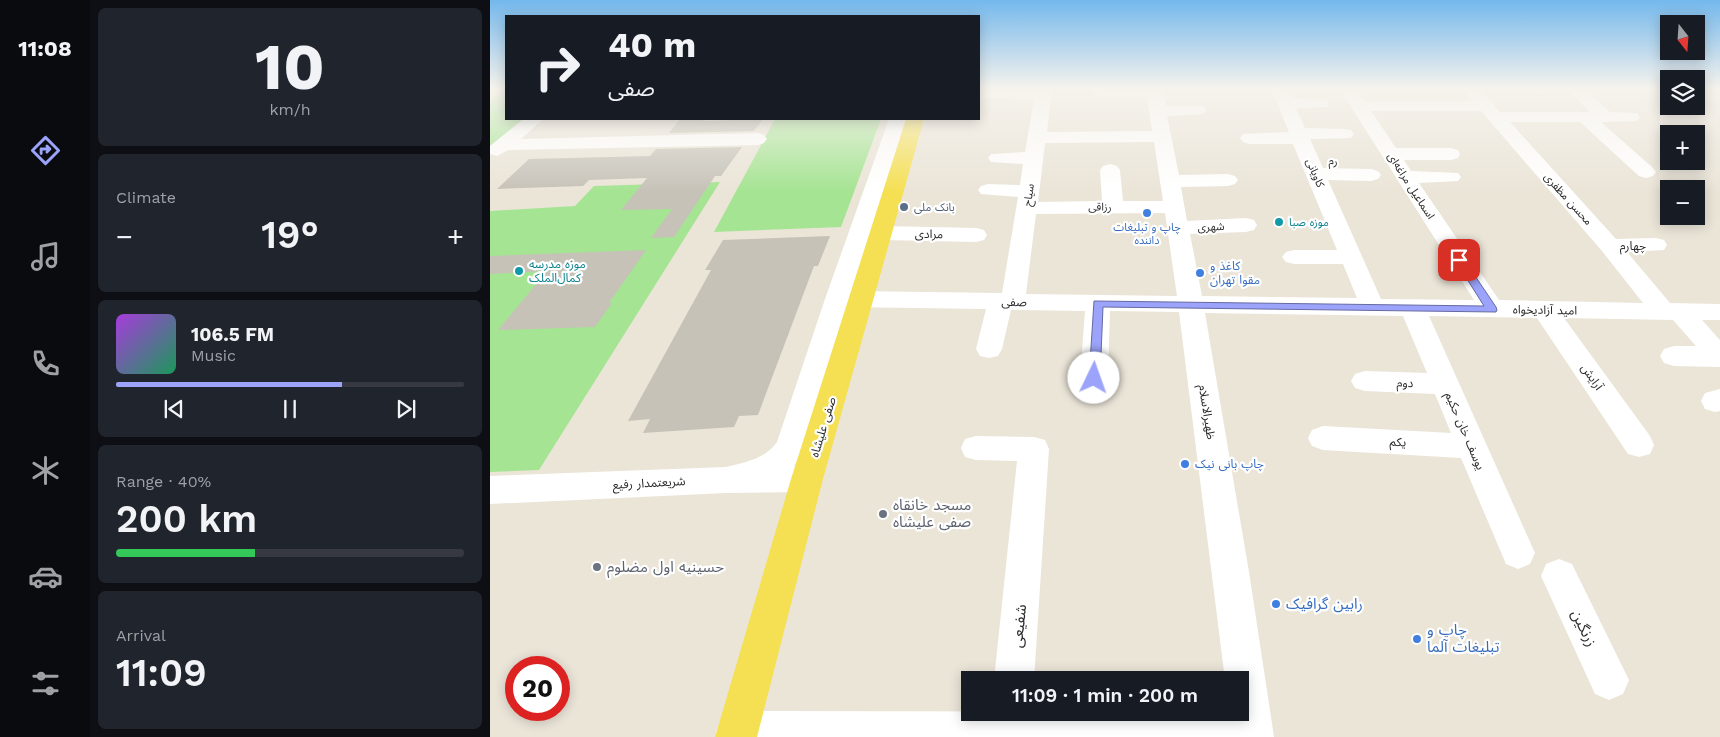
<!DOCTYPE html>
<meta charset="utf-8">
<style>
:root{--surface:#171b24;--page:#20242c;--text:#f1f3f6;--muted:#9ea1a6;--line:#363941;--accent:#9ba3fa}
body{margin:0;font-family:"Work Sans","Noto Sans Arabic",sans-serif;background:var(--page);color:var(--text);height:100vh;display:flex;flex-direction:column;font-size:19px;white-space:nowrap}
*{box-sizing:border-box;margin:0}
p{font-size:16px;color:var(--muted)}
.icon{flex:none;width:28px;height:28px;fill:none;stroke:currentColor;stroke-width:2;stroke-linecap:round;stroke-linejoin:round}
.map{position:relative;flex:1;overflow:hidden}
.details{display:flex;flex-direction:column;gap:8px;padding:8px;background:#0d0f14;width:400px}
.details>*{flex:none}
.guide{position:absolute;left:15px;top:15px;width:475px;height:105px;border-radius:0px;box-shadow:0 2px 12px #0003;background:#171b24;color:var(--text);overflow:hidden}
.needle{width:32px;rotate:163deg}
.fabs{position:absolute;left:1170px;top:15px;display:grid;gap:10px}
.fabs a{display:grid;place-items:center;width:45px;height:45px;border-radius:0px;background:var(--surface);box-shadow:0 2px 12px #0003;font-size:25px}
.speed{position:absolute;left:15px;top:656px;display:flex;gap:10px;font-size:25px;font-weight:700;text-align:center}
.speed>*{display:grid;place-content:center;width:65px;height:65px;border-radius:50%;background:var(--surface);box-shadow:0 2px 12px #0003;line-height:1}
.speed .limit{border:8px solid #d22;background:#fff;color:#111}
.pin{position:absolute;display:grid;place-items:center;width:42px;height:42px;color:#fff;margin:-21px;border-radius:10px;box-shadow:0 2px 8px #0006}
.me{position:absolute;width:55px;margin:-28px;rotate:3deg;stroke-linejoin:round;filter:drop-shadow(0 0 4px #0008)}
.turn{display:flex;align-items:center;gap:18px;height:105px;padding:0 20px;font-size:22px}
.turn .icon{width:65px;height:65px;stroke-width:2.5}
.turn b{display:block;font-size:35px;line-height:42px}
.big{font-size:38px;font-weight:600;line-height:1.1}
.details .card{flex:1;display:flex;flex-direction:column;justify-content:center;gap:8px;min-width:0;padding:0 18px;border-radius:8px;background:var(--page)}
.details .dial{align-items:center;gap:0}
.dial b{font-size:65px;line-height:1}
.song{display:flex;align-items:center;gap:15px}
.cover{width:60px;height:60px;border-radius:8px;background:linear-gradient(135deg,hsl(280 70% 55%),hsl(150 70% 35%))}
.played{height:5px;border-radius:2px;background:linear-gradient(90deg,var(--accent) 65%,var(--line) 65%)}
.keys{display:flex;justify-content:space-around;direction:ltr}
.heat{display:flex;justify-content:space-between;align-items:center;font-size:28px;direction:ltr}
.charge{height:8px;border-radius:4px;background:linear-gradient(90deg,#34c759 40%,var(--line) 0)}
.trip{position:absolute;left:471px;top:671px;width:288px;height:50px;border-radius:0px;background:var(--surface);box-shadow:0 2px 12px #0003;font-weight:600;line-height:50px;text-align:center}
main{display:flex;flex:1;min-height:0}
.menu{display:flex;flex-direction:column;width:90px;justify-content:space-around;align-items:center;background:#090b0e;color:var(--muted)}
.menu .icon{width:35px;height:35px}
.menu .selected{color:var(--accent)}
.menu b{font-size:22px;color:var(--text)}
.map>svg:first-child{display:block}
</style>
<main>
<nav class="menu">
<b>11:08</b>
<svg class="icon selected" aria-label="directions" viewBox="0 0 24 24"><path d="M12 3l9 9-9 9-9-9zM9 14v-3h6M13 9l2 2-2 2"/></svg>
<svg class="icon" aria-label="music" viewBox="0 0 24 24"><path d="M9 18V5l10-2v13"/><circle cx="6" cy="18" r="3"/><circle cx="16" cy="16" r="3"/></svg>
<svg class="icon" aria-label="phone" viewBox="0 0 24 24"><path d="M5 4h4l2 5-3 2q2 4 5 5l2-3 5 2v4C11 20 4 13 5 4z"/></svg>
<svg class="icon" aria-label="climate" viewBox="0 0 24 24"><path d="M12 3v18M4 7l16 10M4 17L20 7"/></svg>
<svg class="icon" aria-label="car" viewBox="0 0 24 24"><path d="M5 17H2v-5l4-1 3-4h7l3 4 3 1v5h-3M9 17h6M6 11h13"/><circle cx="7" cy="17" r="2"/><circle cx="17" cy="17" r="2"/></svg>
<svg class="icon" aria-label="filters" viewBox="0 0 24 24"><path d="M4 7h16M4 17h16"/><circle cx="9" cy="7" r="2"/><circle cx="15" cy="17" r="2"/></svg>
</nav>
<section class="details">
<div class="card dial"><b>10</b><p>km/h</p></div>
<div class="card"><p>Climate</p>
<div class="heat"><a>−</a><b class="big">19°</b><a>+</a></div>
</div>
<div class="card">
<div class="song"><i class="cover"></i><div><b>106.5 FM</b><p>Music</p></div></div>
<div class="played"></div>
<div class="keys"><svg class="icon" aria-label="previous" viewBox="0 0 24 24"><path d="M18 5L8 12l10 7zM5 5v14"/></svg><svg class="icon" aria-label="pause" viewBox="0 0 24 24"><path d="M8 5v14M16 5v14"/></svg><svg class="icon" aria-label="next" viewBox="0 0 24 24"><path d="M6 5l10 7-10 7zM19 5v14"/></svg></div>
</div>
<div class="card"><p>Range · 40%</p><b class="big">200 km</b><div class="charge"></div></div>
<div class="card"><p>Arrival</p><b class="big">11:09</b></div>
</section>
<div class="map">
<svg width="1230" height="737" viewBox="0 0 1230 737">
<rect width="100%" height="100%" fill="#ebe5d8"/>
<g fill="#a5e492">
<path d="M16 90V119H33L0 146V99Z"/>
<path d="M285 119H391L351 227 224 232Z"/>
<path d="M230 182 49 470 0 472V211L85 206 104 186Z"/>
</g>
<g fill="#c6c2b8">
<path d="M190 119H215L213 121 273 119 264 131 179 133Z"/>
<path d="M252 147 231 176H225L184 237 161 238 182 209 131 210 157 178 99 180 93 186 7 189 39 159 160 156 166 149Z"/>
<path d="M340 236 328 266H324L268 415 249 416 244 427 153 433 160 419 138 421 221 270H215L233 240Z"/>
<path d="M156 250 119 303H122L105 327 8 330 57 271 0 274V256Z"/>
</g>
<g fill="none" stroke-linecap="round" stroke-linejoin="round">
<g fill="#fff" fill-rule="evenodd">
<path d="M489 88H562L557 132 662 131 657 97 610 96 604 94 602 91 604 88H672L676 106H713L716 110 713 114 677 116 689 175 738 174 745 176 748 180 745 184 738 186 691 187 697 221 756 218 764 220 767 225 764 230 756 232 700 234 712 296 867 298 853 264H804L796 262 792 257 796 252 804 250H847L803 144H759L753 142 750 138 753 134 799 132 781 88H797L802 98 837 99 839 103 837 107 806 108 815 128 855 129 861 130 864 134 861 138 820 139 833 168 881 169 888 171 891 175 888 179 881 181 838 180 891 299 984 300 849 88H865L874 101H982L972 88H989L1010 112H1100L1076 88H1094L1120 112 1147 113 1150 117 1147 121 1111 122 1163 168 1166 172 1163 176 1156 178 1149 176 1090 122H1020L1126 239 1166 238 1174 240 1177 245 1174 250 1137 252 1180 303 1230 304V320H1212L1230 340V367L1184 366 1174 363 1170 356 1174 349 1184 346H1206L1183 320 1074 318 1160 436 1164 445 1160 454 1149 457 1138 454 1047 318 939 316 1045 553 1040 564 1028 569 1016 564 971 458 833 450 822 446 818 438 822 430 833 426 961 433 945 394 875 391 865 388 861 381 865 374 875 371 937 373 913 316 715 313 759 572 784 737H228L226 732 232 717 247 711 750 712V680H735L689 312 620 311 618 378 614 385 604 388 594 385 590 378 595 311 521 310 512 349 508 356 499 358 490 356 486 349 496 309 357 307 316 447 304 466H317L328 470 333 479 328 488 317 492 236 493 0 504V476L236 467C256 462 275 459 287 442L335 299 399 119H417L362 291 512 293 528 197 491 194 488 190 491 186 498 184 530 185 533 164 501 162 498 158 501 154 535 152 544 99 489 98ZM881 111H991L1112 251 1153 303 1009 300 929 183 968 181 971 177 968 173 921 171 914 160H961L968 158 970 154 968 150 961 148H906ZM664 142 673 201H633L630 170 627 166 620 164 613 166 610 170 612 201 548 202 555 143ZM675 213 687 296 536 294 546 214Z"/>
<path d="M1041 88H1058L1059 90 1057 93C1050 95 1045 95 1041 88Z"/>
<path d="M34 119H53L31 139 268 133 274 135 277 139 274 143 268 145 18 150 7 156 0 154V146Z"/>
<path d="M392 226 486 228 494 230 497 235 494 240 486 242 392 240 384 238 381 233 384 228Z"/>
<path d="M1230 389V411L1225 412 1215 409 1211 401 1215 393Z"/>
<path d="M486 436 544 437 555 440 559 449 544 680H504L527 461 486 460 475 457 471 448 475 439Z"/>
<path d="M1069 559 1082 564 1139 680 1133 694 1119 700 1105 694 1051 576 1056 564Z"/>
</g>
<g fill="#f5e053" fill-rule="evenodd">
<path d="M0 88H12L6 94 0 96Z"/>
<path d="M416 119H434L333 479 267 737H225L301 479Z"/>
</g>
</g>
<linearGradient id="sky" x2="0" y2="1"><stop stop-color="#74b8ec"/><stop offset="0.46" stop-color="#f6f3ed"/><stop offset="1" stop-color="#f6f3ed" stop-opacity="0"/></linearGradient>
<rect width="1230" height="192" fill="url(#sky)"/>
<path fill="#9ba3fa" stroke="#656aa2" d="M969 257 973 258 1006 307 1007 310 1006 312 613 307 610 378 604 382 599 378 604 301 994 306 965 260Z"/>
<circle fill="#5c6f8a" stroke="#fff" stroke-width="2" cx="414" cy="207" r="5"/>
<g fill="#3f7fe0" stroke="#fff" stroke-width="2">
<circle cx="657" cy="213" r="5"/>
<circle cx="710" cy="273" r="5"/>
<circle cx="695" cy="464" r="5"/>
<circle cx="786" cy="604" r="5"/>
<circle cx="927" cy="639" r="5"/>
</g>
<g fill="#0f9aa8" stroke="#fff" stroke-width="2">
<circle cx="789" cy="222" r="5"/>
<circle cx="29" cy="271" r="5"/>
</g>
<g fill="#6b7280" stroke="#fff" stroke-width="2">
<circle cx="393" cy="514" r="5"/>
<circle cx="107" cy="567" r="5"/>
</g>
<g text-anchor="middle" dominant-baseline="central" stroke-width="4.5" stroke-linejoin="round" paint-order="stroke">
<g font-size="11" fill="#282828" stroke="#fff">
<text x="843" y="161">رم</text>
<text transform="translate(825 173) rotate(67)">کاویانی</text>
<text transform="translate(921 186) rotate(57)">اسماعیل مراغه‌ای</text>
<text transform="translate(539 195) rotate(-82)">سیاح</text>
<text transform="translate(1078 199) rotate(48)">محسن مظفری</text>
<text transform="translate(610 207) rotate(1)">رزاقی</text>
<text transform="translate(721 227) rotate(-2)">شهری</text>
</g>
<g font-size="11" fill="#4e5e75" stroke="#fff" text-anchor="start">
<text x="424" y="207">بانک ملی</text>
</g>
<g font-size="11" fill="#0d838f" stroke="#fff" text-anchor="start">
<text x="799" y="222">موزه صبا</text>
</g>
<g font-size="11" fill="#366cbe" stroke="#fff">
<text x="657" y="227">چاپ و تبلیغات<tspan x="657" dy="13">داننده</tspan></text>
</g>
<g font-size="12" fill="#282828" stroke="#fff">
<text transform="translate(439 234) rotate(1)">مرادی</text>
<text x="1143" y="246">چهارم</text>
<text transform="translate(524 302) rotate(1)">صفی</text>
<text transform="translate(1055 310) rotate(1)">امید آزادیخواه</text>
<text transform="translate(1102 377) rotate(55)">آرایش</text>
<text transform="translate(915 383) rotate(2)">دوم</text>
<text transform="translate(717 412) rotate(81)">ظهیرالاسلام</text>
<text transform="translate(333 427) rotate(-73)">صفی علیشاه</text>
<text transform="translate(975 431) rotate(67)">یوسف خان حکیم</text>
<text transform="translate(908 442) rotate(3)">یکم</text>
<text transform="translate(159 483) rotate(-3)">شریعتمدار رفیع</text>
</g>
<g font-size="12" fill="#0d838f" stroke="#fff" text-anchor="start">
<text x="39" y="264">موزه مدرسه<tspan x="39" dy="14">کمال‌الملک</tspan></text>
</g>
<g font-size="12" fill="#366cbe" stroke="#fff" text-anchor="start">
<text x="720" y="266">کاغذ و<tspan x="720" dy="14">مقوا تهران</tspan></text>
<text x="705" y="464">چاپ بانی‌ نیک</text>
</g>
<g font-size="15" fill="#5b616d" stroke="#fff" text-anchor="start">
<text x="403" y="505">مسجد خانقاه<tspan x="403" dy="17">صفی علیشاه</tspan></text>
<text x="117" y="567">حسینیه اول مضلوم</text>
</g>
<g font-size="15" fill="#366cbe" stroke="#fff" text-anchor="start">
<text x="796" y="604">رابین گرافیک</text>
<text x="937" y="630">چاپ و<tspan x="937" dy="17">تبلیغات آلما</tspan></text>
</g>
<g font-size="15" fill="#282828" stroke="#fff">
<text transform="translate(529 626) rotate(-84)">شفیعی</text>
<text transform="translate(1094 628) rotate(64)">زرنگین</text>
</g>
</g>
</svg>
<div class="fabs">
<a><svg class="needle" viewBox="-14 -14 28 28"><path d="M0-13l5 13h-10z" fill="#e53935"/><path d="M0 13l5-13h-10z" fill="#9ea1a6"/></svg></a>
<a><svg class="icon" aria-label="layers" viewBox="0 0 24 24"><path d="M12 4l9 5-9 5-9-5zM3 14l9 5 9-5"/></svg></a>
<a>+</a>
<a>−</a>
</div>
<div class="speed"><div class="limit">20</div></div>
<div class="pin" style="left:969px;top:260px;background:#d93025"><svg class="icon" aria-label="arrive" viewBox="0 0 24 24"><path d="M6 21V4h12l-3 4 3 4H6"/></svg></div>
<svg class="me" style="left:604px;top:378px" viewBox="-20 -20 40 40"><circle r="19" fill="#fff"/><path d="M0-13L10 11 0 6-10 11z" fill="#9ba3fa"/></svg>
<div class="trip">11:09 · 1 min · 200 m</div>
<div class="guide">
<div class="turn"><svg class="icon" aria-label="right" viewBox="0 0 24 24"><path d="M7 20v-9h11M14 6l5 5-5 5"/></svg><div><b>40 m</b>صفی</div></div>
</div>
</div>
</main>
